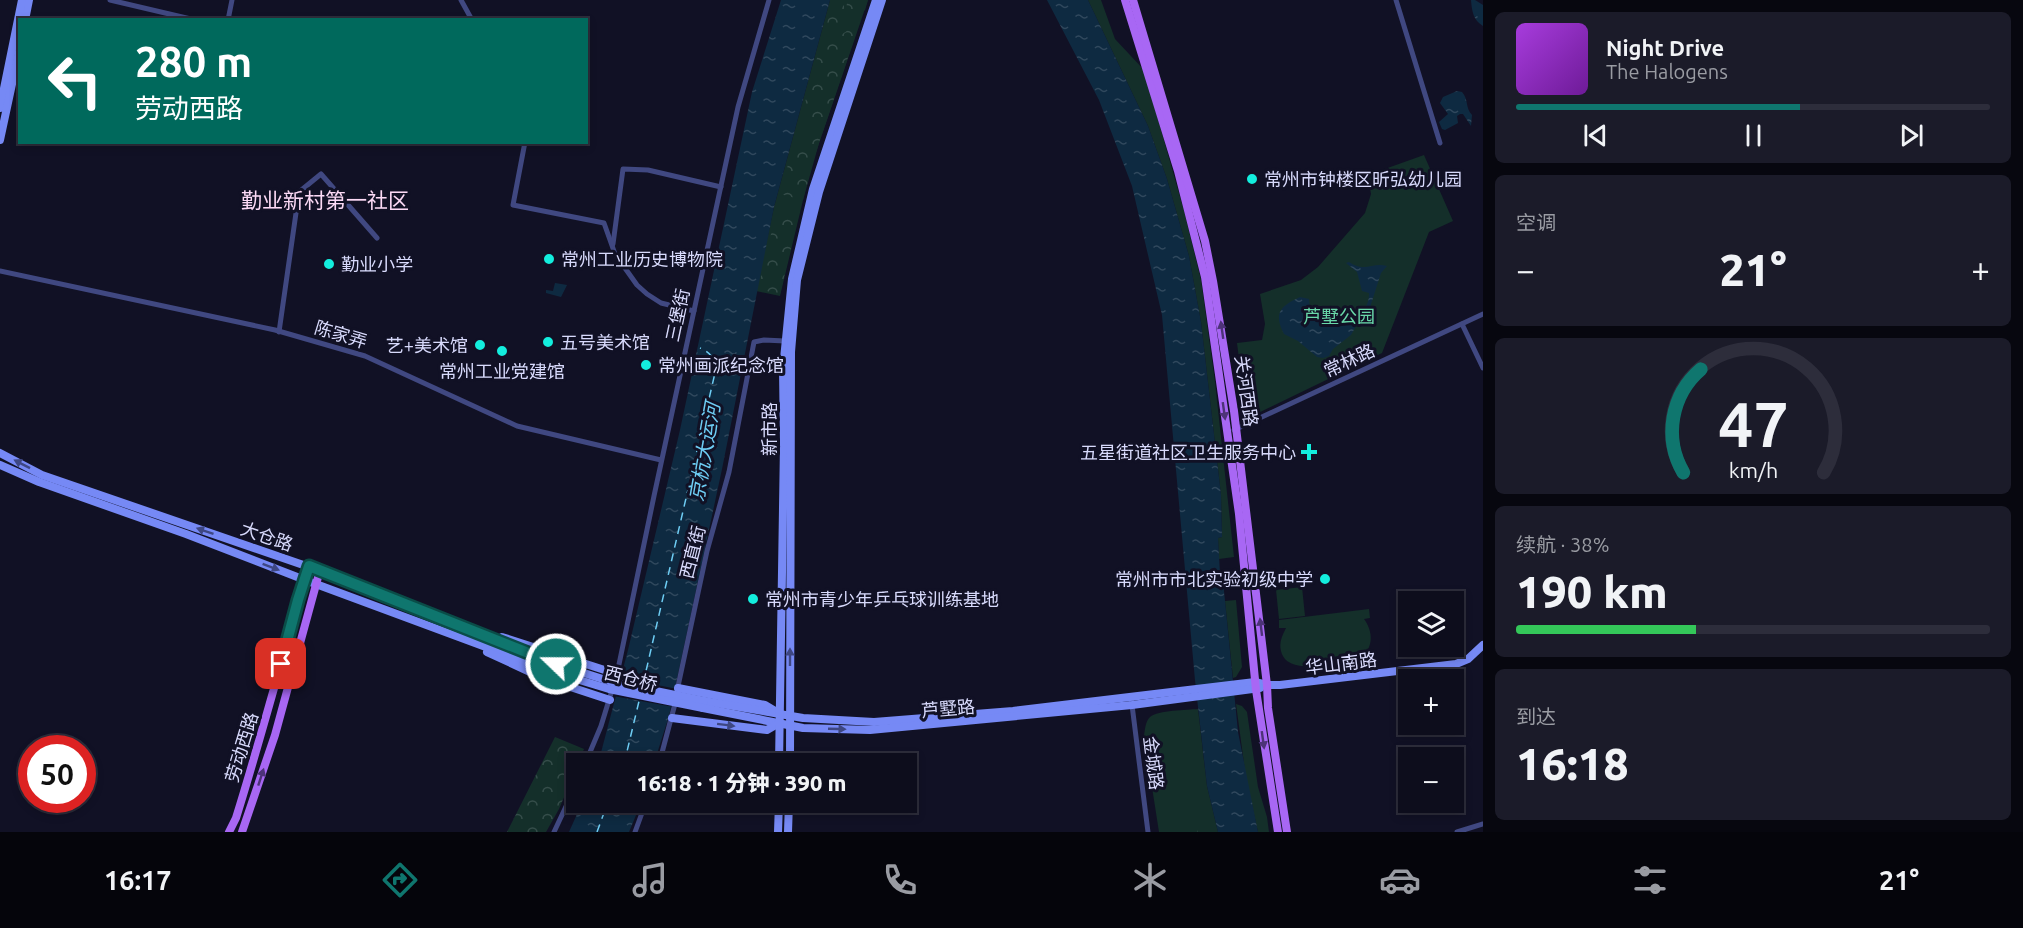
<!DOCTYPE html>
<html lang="zh">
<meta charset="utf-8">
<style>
:root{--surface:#0d0d1c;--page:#1b1b29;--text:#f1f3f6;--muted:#9a9ca3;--line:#2d2d3b;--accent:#0f766e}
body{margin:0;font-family:Ubuntu,"Noto Sans SC",sans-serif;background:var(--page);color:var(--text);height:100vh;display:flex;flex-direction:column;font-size:22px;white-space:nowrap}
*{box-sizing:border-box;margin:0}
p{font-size:20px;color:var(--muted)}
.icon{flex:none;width:33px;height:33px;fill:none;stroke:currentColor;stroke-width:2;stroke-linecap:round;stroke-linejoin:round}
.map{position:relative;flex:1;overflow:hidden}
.side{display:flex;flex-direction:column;gap:12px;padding:12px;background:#07070f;width:540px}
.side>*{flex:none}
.banner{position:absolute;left:18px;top:18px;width:570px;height:126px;border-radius:0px;box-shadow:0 3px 9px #0003,0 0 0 2px var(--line);background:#00695c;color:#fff;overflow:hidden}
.fabs{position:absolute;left:1398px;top:591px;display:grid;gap:12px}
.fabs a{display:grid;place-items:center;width:66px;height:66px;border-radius:0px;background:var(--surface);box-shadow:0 3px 9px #0003,0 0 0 2px var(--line);font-size:30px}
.speed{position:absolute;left:18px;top:735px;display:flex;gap:12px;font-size:30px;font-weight:700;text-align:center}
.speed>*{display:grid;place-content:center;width:78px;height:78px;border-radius:50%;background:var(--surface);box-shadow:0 3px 9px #0003,0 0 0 2px var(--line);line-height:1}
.speed .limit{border:9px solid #d22;background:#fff;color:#111}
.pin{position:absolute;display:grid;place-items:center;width:51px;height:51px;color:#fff;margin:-26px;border-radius:12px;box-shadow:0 3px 9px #0006}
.me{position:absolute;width:66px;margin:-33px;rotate:292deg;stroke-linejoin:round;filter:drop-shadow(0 0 4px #0008)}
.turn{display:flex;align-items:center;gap:21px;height:126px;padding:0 18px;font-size:27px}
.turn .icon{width:78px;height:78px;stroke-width:2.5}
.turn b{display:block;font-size:42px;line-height:51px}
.big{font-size:45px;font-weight:800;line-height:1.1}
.side .card{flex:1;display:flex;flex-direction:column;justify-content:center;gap:9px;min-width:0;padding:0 21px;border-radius:9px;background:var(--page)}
.side .dial{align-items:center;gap:0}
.dial svg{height:156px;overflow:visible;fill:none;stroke:var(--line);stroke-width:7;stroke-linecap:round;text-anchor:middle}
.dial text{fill:var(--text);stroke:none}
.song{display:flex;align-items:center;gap:18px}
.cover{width:72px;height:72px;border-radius:9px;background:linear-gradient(135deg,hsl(280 70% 55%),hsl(280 70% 35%))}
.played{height:6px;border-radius:3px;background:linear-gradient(90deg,var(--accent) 60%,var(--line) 60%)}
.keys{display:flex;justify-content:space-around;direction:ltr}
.heat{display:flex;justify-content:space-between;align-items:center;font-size:33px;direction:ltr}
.charge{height:9px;border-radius:4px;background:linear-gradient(90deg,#34c759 38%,var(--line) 0)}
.trip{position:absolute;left:566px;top:753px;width:351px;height:60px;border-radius:0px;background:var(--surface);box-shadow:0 3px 9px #0003,0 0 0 2px var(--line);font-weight:800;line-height:60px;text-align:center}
.menu{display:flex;height:96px;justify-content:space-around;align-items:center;background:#05050b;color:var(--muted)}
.menu .icon{width:42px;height:42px}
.menu .selected{color:var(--accent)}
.menu b{font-size:27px;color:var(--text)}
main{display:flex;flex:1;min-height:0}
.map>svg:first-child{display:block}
</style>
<main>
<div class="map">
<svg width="1483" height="832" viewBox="0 0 1483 832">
<defs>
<pattern id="forest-crowns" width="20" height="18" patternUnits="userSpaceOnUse" patternTransform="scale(1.5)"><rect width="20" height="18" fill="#142f2a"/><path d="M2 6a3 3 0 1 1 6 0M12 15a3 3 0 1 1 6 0" fill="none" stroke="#354d4a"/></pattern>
<pattern id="water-ripples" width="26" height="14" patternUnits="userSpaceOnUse" patternTransform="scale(1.5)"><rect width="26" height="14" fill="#0e2a41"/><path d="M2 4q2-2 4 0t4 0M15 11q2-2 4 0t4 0" fill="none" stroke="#30485d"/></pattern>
</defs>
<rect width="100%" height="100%" fill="#111125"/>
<g fill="#142f2a">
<path d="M830 0H868L811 167 780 296 756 291 774 207Z"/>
<path d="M1088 0H1101L1115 39 1144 70 1184 211 1201 280 1215 382 1234 557 1219 559 1218 538 1222 537 1221 495 1201 322 1189 256 1167 179 1148 126Z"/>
<path d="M1424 155 1453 221 1429 232 1382 353 1252 416 1246 414 1237 343 1262 340 1265 324 1260 294 1301 280 1318 267 1365 213 1371 194 1368 175Z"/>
<path d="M1302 587 1305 616 1279 619 1276 590Z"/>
<path d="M1236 600 1242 667 1236 677 1233 678 1225 601Z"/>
<path d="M1369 609 1370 618 1364 619C1375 634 1373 653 1355 660 1336 663 1287 677 1281 651 1279 642 1282 636 1286 628H1279V620Z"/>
<path d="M1236 704 1242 706 1247 712 1258 787 1267 817 1269 832H1258L1246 778Z"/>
<path d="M1198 709 1207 786 1218 832H1159L1144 736C1145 730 1145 722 1150 717 1158 710 1187 710 1198 709Z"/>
</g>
<g fill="url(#forest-crowns)">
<path d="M833 0H844V24L823 38Z"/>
<path d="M847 0H868L865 10 846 22Z"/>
<path d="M860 22 822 134 808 129 810 119 801 116 802 112 807 115 808 110H803L812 76 817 79 818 74H813L819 50Z"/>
<path d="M807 132 821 136 803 200 780 194 793 146 802 148Z"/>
<path d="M776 213 798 218 780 294 758 289Z"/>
<path d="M555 737 584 749 578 763 576 764V769L559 809 546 832H507Z"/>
<path d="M1214 821 1216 832H1197L1200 823Z"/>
</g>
<g fill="url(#water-ripples)">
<path d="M781 0H830L774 207 722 469 669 716 654 763 598 764 628 650 680 430 752 92Z"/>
<path d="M1047 0H1088L1148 126 1167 179 1189 256 1201 322 1221 495 1222 537 1218 538 1220 574 1223 581 1238 732 1258 832H1218L1207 786 1195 680 1162 315 1132 186 1099 100Z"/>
<path d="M1471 0H1475L1483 5V26C1473 20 1472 11 1471 0Z"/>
<path d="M1457 91 1462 92C1469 100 1465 108 1472 115L1471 126 1463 114H1460L1457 116 1458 123 1445 130 1442 129 1439 122 1448 114 1440 103 1443 97Z"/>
<path d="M1349 262C1365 273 1372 262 1387 266L1381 273 1365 323 1356 326 1351 335 1333 349 1329 356 1323 358 1317 357 1298 341 1284 334C1273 312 1281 306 1300 297L1309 299 1310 309 1330 322 1346 315 1348 318C1361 313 1369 309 1369 293L1362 291 1357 272 1346 263Z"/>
<path d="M555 283 567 285 561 297 546 293V290L553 291Z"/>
<path d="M582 803V802L641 803 629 832H569Z"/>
</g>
<path fill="#111125" d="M618 677 677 689 674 707 613 696Z"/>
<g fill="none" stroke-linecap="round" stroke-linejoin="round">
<g stroke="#6ecdf4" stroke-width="1.5" stroke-dasharray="8 6" stroke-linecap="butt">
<path d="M643 684 715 373C716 360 712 353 700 348"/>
<path d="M624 764 640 697"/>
<path d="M597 832 608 802"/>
</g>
<g stroke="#404881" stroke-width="5">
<path d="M110 0 195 20"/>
<path d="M461 0 472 20"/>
<path d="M1396 0 1440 143"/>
<path d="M228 20 232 0"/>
<path d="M525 142 513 205 604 223 615 254 637 285 647 294 661 303 694 311"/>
<path d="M613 244 623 169 648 170 721 187"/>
<path d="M0 271 275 330 365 356 517 426 661 460"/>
<path d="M1462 324 1483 368"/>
<path d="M279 332 299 192 321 174 377 238"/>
<path d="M1234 430 1483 314"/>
<path d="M677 691 707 551 729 472 754 342 764 340 785 341"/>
<path d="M1131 697 1148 832"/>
<path d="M585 764 601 726 617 674 654 496 738 107 769 0"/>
<path d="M659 764 676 700"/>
<path d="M554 832 576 785"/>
<path d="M635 832 646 802"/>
<path d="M1457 832 1483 824"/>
</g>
<g stroke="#7689f5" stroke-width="8">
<path d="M25 20 29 0"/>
<path d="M0 108 22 0"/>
<path d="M0 140 20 47"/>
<path d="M0 453 42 475 344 579 556 664"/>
<path d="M0 465 39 482 186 534 305 580 553 672"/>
<path d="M502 637 617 674"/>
<path d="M487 652 543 678 610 700"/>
<path d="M678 688 765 705 775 711"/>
<path d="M704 701 803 718 874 722 1013 711 1255 682 1267 685H1280L1456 664 1468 659 1483 645"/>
<path d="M703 708 803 728 870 730 1132 705 1260 688"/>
<path d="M672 718 767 730 779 723"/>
<path d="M779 764 784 444 783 369 792 279 813 189 876 0"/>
<path d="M790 764 791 352 797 280 819 192 882 0"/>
<path d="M778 832 779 802"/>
<path d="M788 832 789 802"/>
</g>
<g stroke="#a867f4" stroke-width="8">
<path d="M1125 0 1178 171 1205 277 1239 514 1256 690 1278 832"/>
<path d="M1133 0 1205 241 1213 281 1234 411 1267 685 1268 708 1287 832"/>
<path d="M229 832 236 818C262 735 284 650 309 566"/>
<path d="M242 832 275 735 320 570"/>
</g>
<g stroke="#7689f5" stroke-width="8">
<path d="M556 664 612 682 704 701"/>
<path d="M553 672 609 689 703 708"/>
</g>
</g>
<defs><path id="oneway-solid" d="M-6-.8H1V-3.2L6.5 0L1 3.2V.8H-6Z" transform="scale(1.5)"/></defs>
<g fill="#4d3378">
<use href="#oneway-solid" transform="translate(1222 330) rotate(-98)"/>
<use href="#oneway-solid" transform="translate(1224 411) rotate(82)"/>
<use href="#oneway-solid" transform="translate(1261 627) rotate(-97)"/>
<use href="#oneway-solid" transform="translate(1263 740) rotate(82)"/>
<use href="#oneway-solid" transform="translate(261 777) rotate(-72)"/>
</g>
<g fill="#3e4783">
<use href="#oneway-solid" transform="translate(22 464) rotate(-153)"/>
<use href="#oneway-solid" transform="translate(205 531) rotate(-161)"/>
<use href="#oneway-solid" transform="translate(271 567) rotate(21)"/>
<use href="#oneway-solid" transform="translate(790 657) rotate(-90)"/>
<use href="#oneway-solid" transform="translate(726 725) rotate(7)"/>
<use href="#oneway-solid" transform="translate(837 729) rotate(2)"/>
</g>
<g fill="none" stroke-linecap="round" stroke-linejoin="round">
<defs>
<path id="route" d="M281 664 298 600 309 566 556 664"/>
</defs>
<use href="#route" stroke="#0a4d48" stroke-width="15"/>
<use href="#route" stroke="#0f766e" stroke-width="10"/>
</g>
<g fill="#13eede" stroke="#111125" stroke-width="2">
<circle cx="1252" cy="179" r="6"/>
<circle cx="549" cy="259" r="6"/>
<circle cx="329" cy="264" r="6"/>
<circle cx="548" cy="342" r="6"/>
<circle cx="480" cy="345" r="6"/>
<circle cx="502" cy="351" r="6"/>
<circle cx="646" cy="365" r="6"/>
<path d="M1306 443h6v6h6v6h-6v6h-6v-6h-6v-6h6z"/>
<circle cx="1325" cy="579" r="6"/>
<circle cx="753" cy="599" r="6"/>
</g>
<g text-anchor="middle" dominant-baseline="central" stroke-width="6" stroke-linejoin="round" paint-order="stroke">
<g font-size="18" fill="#d8dafc" stroke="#111125" text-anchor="start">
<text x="1264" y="179">常州市钟楼区昕弘幼儿园</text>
<text x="561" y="259">常州工业历史博物院</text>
<text x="341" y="264">勤业小学</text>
<text x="560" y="342">五号美术馆</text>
<text x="468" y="345" text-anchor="end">艺+美术馆</text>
<text x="658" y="365">常州画派纪念馆</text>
<text x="502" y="371" text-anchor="middle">常州工业党建馆</text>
<text x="1296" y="452" text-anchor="end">五星街道社区卫生服务中心</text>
<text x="1313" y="579" text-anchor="end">常州市市北实验初级中学</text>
<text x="765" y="599">常州市青少年乒乓球训练基地</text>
</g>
<g font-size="18" fill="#d8dafc" stroke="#111125">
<text transform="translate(677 315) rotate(-78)">三堡街</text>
<text transform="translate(341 334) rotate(17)">陈家弄</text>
<text transform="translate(1349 360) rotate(-25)">常林路</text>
<text transform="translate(1247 391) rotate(82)">关河西路</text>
<text transform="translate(769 429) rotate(-90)">新市路</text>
<text transform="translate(267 536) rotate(19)">大仓路</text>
<text transform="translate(692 552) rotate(-76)">西直街</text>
<text transform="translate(1341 663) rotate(-7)">华山南路</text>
<text transform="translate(631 678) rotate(14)">西仓桥</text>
<text transform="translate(948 708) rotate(-5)">芦墅路</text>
<text transform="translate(241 747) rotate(-73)">劳动西路</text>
<text transform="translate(1154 763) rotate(83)">金城路</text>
</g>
<g font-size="18" fill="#69d8a9" stroke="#111125">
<text x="1339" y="316">芦墅公园</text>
</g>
<g font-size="20" font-style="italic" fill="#6ecdf4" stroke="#111125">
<text transform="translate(704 452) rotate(-80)">京杭大运河</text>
</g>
<g font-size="21" fill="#fcdaf6" stroke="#111125">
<text x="325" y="200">勤业新村第一社区</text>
</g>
</g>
</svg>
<div class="fabs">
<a><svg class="icon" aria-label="layers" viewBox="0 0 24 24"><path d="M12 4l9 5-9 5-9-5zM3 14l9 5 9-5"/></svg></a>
<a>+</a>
<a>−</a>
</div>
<div class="speed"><div class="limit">50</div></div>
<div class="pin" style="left:281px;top:664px;background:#d93025"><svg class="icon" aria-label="arrive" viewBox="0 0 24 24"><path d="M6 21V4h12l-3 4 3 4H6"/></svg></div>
<svg class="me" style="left:556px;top:664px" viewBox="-20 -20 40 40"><circle r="17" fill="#0f766e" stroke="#fff" stroke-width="3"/><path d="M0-11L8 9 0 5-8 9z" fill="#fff"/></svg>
<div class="trip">16:18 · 1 分钟 · 390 m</div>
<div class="banner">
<div class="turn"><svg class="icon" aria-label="left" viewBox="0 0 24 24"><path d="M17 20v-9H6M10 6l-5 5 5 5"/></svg><div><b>280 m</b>劳动西路</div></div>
</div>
</div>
<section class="side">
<div class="card">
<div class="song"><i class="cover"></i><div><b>Night Drive</b><p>The Halogens</p></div></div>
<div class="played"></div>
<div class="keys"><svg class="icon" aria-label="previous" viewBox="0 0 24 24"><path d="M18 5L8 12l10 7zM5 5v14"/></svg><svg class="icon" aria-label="pause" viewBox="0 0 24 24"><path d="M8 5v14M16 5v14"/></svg><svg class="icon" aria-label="next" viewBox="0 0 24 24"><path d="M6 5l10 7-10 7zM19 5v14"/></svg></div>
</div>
<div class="card"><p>空调</p>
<div class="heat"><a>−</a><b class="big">21°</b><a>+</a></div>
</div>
<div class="card dial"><svg viewBox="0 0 100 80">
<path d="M14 69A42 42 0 1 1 86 69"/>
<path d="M14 69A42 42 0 0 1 23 16" stroke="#0f766e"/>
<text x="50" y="56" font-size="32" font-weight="700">47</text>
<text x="50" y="72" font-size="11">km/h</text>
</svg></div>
<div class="card"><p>续航 · 38%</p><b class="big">190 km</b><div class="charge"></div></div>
<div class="card"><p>到达</p><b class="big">16:18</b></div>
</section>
</main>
<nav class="menu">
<b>16:17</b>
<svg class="icon selected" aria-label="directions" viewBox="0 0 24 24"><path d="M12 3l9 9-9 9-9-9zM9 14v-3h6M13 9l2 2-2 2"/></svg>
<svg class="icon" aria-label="music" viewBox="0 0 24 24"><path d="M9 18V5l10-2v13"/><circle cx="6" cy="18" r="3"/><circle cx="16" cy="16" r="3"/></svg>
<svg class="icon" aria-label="phone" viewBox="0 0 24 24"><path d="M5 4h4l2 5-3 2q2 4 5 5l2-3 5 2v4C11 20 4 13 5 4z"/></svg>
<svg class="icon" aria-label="climate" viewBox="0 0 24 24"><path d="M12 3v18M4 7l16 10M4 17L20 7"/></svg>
<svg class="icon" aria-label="car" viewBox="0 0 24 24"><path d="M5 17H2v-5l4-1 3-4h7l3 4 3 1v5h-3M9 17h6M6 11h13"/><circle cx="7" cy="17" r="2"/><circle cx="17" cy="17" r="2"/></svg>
<svg class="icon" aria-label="filters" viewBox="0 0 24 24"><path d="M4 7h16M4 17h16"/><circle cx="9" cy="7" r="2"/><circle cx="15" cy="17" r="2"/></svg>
<b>21°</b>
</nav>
